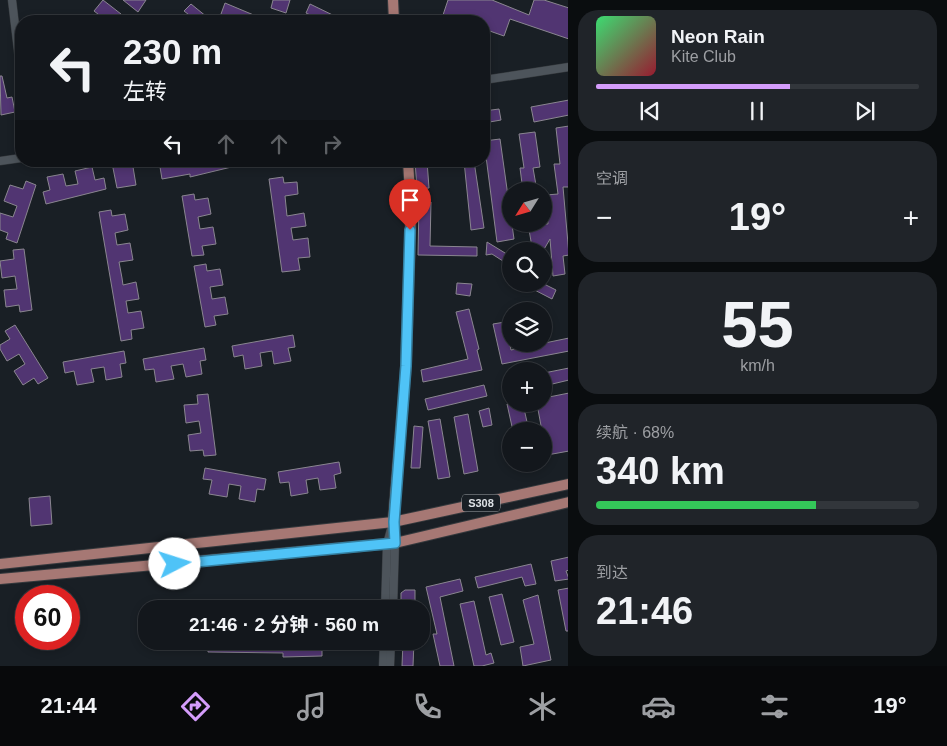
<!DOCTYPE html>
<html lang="zh">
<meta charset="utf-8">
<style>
:root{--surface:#13171c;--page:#202429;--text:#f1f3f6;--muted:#9d9fa3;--line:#32363b;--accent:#d49cfb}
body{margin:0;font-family:Arial,"Noto Sans SC",sans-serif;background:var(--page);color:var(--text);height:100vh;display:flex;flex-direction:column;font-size:19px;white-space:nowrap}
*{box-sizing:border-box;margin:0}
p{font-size:16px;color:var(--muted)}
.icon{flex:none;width:28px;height:28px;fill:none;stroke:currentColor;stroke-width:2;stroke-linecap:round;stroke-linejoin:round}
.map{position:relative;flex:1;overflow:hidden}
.drawer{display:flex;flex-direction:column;gap:10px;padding:10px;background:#0a0d0f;width:379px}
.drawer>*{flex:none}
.top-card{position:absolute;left:15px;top:15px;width:475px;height:152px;border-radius:20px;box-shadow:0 2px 8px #0003,0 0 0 1px var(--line);background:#13171c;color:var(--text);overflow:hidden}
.needle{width:32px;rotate:233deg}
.buttons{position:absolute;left:502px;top:182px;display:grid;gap:10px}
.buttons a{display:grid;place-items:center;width:50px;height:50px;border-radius:50%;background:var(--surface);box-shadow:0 2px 8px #0003,0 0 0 1px var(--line);font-size:25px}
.speed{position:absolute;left:15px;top:585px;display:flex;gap:10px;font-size:25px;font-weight:700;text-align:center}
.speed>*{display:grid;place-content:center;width:65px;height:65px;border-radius:50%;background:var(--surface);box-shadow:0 2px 8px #0003,0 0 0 1px var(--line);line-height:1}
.speed .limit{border:8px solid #d22;background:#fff;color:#111}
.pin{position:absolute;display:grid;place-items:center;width:42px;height:42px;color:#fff;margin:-51px -21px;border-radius:50% 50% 50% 0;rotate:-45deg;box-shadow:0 0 5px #0007}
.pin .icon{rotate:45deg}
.me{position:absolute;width:55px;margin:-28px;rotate:85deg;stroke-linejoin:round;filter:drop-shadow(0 0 4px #0008)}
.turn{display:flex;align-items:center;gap:18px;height:105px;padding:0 25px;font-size:22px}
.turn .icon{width:65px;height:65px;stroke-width:2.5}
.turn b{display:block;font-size:35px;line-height:42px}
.lanes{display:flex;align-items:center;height:48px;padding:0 25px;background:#0003;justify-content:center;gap:25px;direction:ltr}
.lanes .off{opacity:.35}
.big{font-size:38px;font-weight:700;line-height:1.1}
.drawer .tile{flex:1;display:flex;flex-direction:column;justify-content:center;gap:8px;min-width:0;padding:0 18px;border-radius:20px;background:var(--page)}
.drawer .dial{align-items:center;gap:0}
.dial b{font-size:65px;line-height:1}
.song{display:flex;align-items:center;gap:15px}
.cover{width:60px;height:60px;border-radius:8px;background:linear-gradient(135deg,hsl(140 70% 55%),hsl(350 70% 35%))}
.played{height:5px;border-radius:2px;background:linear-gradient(90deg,var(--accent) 60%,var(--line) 60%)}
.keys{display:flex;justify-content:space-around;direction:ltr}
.heat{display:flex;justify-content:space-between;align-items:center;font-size:28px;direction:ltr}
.charge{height:8px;border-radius:4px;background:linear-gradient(90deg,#34c759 68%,var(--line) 0)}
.trip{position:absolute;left:138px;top:600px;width:292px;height:50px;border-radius:20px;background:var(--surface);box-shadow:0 2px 8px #0003,0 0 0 1px var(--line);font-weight:700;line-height:50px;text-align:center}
.tabs{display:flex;height:80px;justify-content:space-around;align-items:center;background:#08090b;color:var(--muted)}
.tabs .icon{width:35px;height:35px}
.tabs .active{color:var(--accent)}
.tabs b{font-size:22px;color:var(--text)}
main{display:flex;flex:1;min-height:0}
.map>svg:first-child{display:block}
</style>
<main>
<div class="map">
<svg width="569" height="666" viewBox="0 0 569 666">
<rect width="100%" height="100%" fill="#191f25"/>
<g fill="#513572" stroke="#8a8690">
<path d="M103 0 121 14 115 21H107L94 11Z"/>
<path d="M123 0H146L138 12Z"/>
<path d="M273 0H290L286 13 271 8Z"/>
<path d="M448 0H492L529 15 534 0H544L569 8V39L510 19 504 36 484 29V21H461L443 15Z"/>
<path d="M225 3 268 21H238L221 14Z"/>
<path d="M191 4 207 17 203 21H197L184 11Z"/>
<path d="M310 4 345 21H323L306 13Z"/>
<path d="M0 76H2L7 98 12 97 15 112 1 115Z"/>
<path d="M569 100V115L534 122 531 107Z"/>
<path d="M499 109 501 120 484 123V111Z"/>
<path d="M569 126V187H563L569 255 563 256 565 274 553 276 550 239 543 251H529L532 247 528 224H548L546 195 558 194 554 164H560L556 128Z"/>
<path d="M535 132 540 167 533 168 537 191H523L520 168H524L519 134Z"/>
<path d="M500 139 514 239 497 242 484 141Z"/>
<path d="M123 161H132L136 185 117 188 112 163Z"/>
<path d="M159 161H178L179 167 194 164V161H248V163L190 177V174L162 179Z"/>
<path d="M415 161H427L429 188 417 189Z"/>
<path d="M464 161H474L484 228 471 230Z"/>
<path d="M92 167 95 180 104 178 106 189 46 204 43 192 50 190 47 177 63 174 66 186 78 184 75 171Z"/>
<path d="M283 177 284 183 297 182 298 194 285 196 287 216 304 213 306 226 291 228 293 240 308 238 310 257 298 258 300 270 282 272 269 179Z"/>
<path d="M26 181 36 185 17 243 6 239 8 233 0 230V213L13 217 17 206 4 201 10 185 23 189Z"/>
<path d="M194 194 195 200 208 198 211 214 198 217 200 229 213 227 216 244 202 246 204 255 192 256 182 196Z"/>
<path d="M419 202H431L430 246 477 247V256L418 255Z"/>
<path d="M111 210 112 216 125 214 128 230 115 233 117 245 130 243 133 260 119 262 122 278 123 285 136 282 139 299 126 301 128 313 141 311 144 328 131 330 132 339 121 341 99 212Z"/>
<path d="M487 242 510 256 506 263 492 254 486 255Z"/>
<path d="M24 249 32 310 20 312 19 305 6 307 4 290 17 289 15 276 2 278 0 261 14 259 13 250Z"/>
<path d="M206 264 207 271 220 269 223 285 210 287 212 299 225 297 228 314 214 316 216 325 205 327 194 266Z"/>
<path d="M457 283 472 284 470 296 456 294Z"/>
<path d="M523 284H544L556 290 552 299Z"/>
<path d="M469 309 479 349 477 350 482 370 423 382 421 370 468 359 456 312Z"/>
<path d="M505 322 511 350 569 338V351L502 364 493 324Z"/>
<path d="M15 325 48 378 38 384 34 378 23 385 14 371 25 364 19 354 7 361 0 349V345L10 339 5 331Z"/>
<path d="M293 335 295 347 288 348 291 361 274 364 272 351 260 353 262 366 245 369 243 355 234 357 232 346Z"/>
<path d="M204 348 206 360 200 361 202 374 186 377 183 364 171 366 174 379 156 382 154 369 145 370 143 359Z"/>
<path d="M124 351 126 363 120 364 122 377 106 380 104 367 91 369 94 382 77 385 74 371 65 373 63 362Z"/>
<path d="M569 368V380L544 386V373Z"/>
<path d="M484 385 487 396 428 410 425 399Z"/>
<path d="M569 393V451L547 455 544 431H542L537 404H544V398Z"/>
<path d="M208 394 216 455 204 456 203 450 190 451 188 435 201 433 199 421 186 423 184 405 198 404 197 395Z"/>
<path d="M507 404H523L529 431H513Z"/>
<path d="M489 408 492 425 483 427 479 411Z"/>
<path d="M468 414 478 471 464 474 454 417Z"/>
<path d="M440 419 450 477 438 479 428 421Z"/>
<path d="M414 426 423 427 420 468H411Z"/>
<path d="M339 462 341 473 334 475 336 488 320 490 318 478 306 480 308 493 291 496 289 482 280 483 278 472Z"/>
<path d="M205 468 266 479 264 490 257 489 255 502 239 499 241 486 229 484 227 497 209 494 212 480 203 479Z"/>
<path d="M50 496 52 524 31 526 29 498Z"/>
<path d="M569 557V570L566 571 569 579 555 581 551 561Z"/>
<path d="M531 564 536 584 525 586 522 577 478 588 475 577Z"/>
<path d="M460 579 463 591 440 597 454 666H440L433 634H437L426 587Z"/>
<path d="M569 588V631H566L558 590Z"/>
<path d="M405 590H415V609H401V593Z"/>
<path d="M502 594 514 642 501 645 489 597Z"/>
<path d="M538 595 551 660 523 666 520 647 534 644 523 600Z"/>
<path d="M474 601 486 655 491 653 494 663 482 666H474L460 604Z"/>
<path d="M208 641H322V656L283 657V653L208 652Z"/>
<path d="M403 641H414L413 666H402Z"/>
</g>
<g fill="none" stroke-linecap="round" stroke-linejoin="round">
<defs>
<g id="minor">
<path d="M12 0 19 59H21"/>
<path d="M484 80 569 67"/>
<path d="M0 161 21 158"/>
<path d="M385 609 387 544 393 522"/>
<path d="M393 609 395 543 394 527"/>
<path d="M383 666 384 641"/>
<path d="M390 666 391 641"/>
</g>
<g id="major">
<path d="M393 0 394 21"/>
<path d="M393 522 406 366 411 210 408 161"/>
<path d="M0 564 393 522 569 484"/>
<path d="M0 579 395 543 569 502"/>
</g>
</defs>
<use href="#minor" stroke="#35393d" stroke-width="9"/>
<use href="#major" stroke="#35393d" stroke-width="12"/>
<use href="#minor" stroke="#4d545b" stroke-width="8"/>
<use href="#major" stroke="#a67874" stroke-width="10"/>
</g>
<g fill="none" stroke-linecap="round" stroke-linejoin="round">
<defs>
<path id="route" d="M175 564 395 543 394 522 406 366 410 230"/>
</defs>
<use href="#route" stroke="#337fa1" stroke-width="12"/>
<use href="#route" stroke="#4fc3f7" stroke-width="9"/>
</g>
<g text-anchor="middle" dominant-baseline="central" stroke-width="5" stroke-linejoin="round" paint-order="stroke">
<rect fill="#191f25" stroke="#a2a7ab" stroke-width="1" x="462" y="494.5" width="38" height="17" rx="4"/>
<g font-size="11" font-weight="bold" fill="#dde1e5">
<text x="481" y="503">S308</text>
</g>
</g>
</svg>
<div class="buttons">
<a><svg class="needle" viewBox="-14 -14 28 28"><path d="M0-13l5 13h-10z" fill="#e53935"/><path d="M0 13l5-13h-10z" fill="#9d9fa3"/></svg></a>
<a><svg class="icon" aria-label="search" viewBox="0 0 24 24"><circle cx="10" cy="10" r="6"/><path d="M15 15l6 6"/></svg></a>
<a><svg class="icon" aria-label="layers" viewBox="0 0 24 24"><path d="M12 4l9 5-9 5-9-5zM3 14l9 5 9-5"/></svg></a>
<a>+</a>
<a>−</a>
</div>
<div class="speed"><div class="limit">60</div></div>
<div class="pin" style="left:410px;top:230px;background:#d93025"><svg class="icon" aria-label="arrive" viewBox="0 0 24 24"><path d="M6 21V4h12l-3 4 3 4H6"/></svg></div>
<svg class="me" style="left:175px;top:564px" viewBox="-20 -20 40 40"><circle r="19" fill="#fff"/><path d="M0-13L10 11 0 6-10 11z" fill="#4fc3f7"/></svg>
<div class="trip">21:46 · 2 分钟 · 560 m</div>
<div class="top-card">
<div class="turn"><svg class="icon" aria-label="left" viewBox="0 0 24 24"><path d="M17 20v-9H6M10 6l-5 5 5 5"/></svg><div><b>230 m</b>左转</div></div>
<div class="lanes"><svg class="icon" aria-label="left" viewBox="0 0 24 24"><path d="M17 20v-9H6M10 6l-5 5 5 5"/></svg><svg class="icon off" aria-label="ahead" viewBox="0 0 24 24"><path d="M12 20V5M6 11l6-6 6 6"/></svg><svg class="icon off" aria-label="ahead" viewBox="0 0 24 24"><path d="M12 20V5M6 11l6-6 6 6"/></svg><svg class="icon off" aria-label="right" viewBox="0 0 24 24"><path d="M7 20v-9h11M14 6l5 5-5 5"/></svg></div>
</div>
</div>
<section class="drawer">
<div class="tile">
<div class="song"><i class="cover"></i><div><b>Neon Rain</b><p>Kite Club</p></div></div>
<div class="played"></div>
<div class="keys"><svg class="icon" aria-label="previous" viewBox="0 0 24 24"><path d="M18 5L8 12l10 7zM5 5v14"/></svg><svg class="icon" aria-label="pause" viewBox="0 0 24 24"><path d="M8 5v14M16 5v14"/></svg><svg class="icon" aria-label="next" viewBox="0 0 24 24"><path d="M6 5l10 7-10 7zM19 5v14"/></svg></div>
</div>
<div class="tile"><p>空调</p>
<div class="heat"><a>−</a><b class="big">19°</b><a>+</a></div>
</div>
<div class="tile dial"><b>55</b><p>km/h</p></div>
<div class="tile"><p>续航 · 68%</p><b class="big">340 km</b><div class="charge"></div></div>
<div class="tile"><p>到达</p><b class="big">21:46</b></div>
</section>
</main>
<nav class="tabs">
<b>21:44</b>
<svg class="icon active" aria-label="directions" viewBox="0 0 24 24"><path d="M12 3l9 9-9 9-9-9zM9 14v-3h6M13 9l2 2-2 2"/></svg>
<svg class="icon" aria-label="music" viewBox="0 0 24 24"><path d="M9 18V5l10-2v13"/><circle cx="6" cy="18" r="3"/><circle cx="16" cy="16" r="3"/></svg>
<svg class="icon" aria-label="phone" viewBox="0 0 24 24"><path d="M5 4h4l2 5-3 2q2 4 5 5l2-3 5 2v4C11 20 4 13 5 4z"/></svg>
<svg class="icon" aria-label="climate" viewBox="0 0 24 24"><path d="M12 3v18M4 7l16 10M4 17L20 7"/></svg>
<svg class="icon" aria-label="car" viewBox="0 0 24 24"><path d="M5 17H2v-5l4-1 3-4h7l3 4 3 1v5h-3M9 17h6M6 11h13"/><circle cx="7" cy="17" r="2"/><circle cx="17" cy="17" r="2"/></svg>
<svg class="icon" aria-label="filters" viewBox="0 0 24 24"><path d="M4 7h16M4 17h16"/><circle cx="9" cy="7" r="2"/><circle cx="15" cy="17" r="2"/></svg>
<b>19°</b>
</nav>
